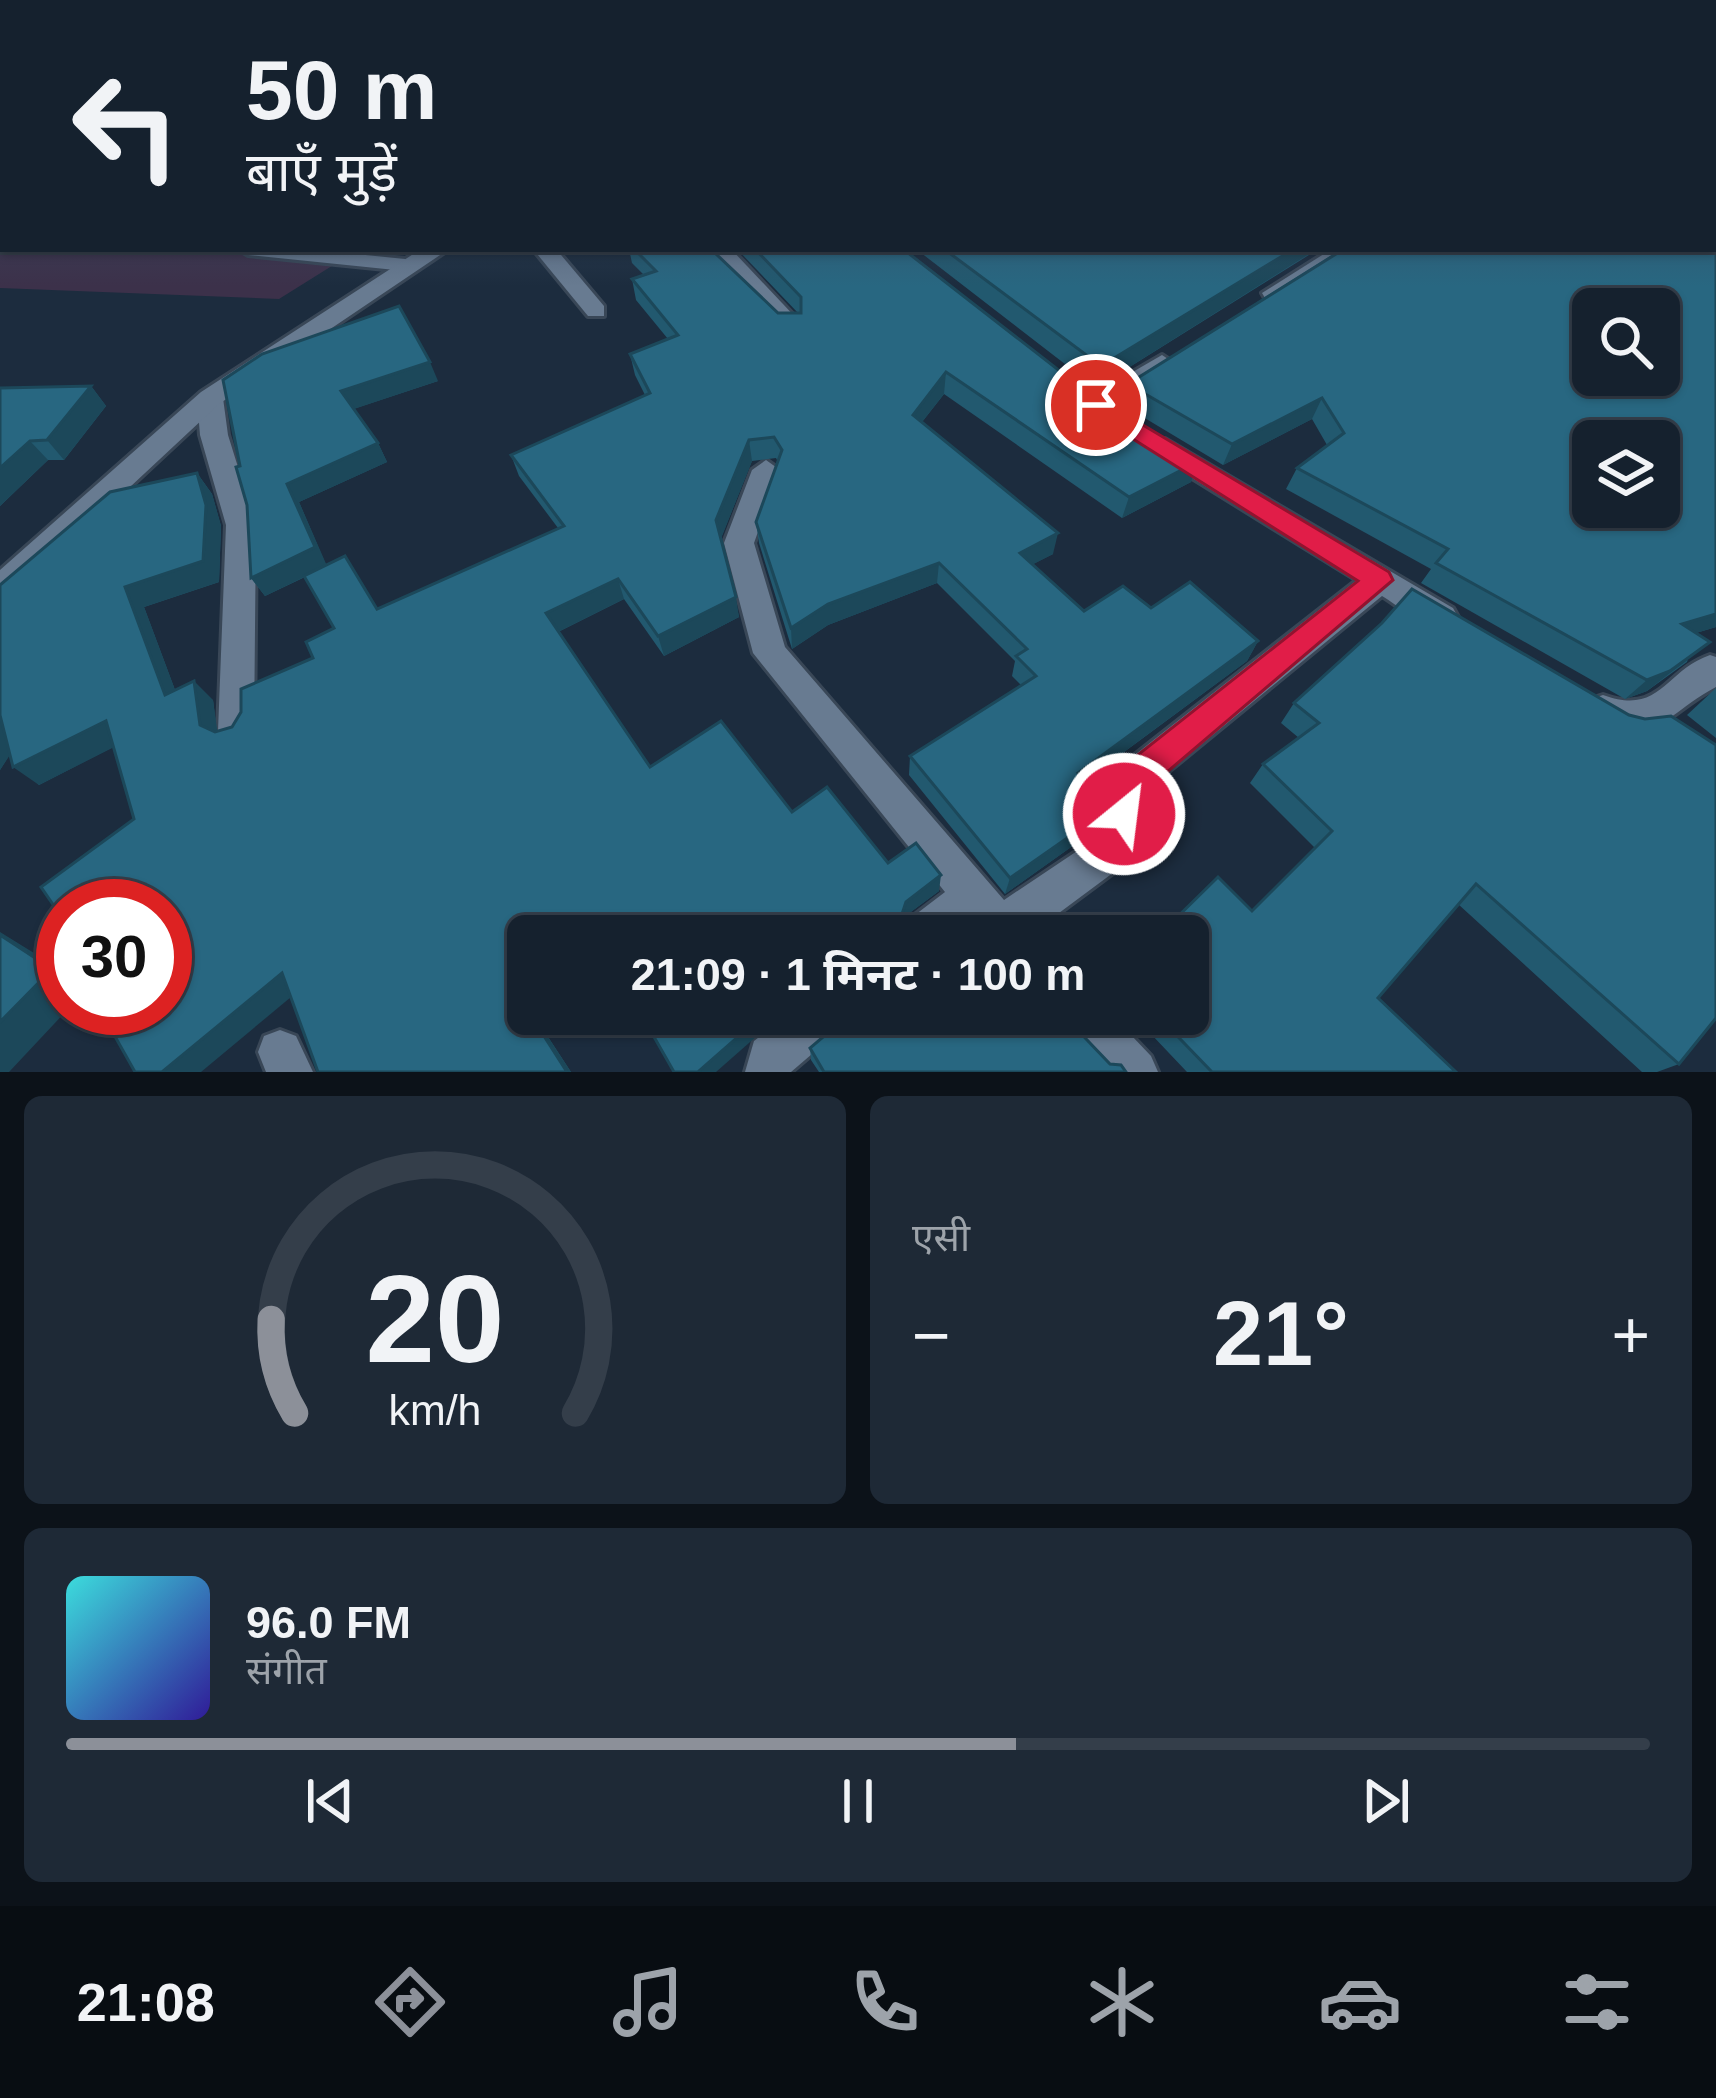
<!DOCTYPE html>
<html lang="hi">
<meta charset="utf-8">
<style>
:root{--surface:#15212e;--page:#1e2936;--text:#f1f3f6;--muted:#9da3aa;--line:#343e4a;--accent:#8c9099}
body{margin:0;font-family:Helvetica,"Noto Sans Devanagari",sans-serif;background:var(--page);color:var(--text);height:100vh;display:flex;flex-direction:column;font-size:45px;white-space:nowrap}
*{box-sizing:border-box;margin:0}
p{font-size:39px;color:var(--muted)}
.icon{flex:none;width:66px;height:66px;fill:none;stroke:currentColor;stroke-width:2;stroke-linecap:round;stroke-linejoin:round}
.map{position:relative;height:1072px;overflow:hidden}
.sheet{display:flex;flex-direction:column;gap:24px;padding:24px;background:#0c1219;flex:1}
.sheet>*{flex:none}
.hud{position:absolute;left:0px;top:0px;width:1716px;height:252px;box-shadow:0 3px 9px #0004,0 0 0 3px var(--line);background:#15212e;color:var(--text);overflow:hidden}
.buttons{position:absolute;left:1572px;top:288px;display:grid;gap:24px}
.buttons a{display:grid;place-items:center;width:108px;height:108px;border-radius:18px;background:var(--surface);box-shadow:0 3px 9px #0004,0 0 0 3px var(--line);font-size:60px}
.speed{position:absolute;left:36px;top:879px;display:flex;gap:24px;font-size:60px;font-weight:700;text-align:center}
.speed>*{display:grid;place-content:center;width:156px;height:156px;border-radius:50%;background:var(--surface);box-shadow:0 3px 9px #0004,0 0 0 3px var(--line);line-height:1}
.speed .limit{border:18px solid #d22;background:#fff;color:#111}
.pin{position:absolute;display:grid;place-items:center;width:102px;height:102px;color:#fff;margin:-51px;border:6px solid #fff;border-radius:50%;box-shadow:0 3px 12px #0007}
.me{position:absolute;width:132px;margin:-66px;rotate:29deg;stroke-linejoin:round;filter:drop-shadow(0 0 9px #0008)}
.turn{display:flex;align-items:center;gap:42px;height:252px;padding:0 48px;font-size:54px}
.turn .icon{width:156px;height:156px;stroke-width:2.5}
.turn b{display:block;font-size:84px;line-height:102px}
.big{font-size:90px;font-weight:700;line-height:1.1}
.sheet .widget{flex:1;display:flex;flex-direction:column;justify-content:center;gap:18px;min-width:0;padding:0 42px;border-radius:18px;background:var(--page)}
.sheet .dial{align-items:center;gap:0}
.dial svg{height:312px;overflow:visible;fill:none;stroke:var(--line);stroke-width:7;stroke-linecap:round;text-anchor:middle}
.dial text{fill:var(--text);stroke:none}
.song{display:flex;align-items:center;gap:36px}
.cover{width:144px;height:144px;border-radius:18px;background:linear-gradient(135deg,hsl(180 70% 55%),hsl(250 70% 35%))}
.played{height:12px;border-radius:6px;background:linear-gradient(90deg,var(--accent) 60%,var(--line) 60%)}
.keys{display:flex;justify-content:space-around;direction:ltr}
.heat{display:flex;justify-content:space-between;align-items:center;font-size:66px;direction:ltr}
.sheet .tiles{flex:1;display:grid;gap:24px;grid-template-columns:1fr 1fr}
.widget:last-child{grid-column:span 2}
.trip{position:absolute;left:507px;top:915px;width:702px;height:120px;border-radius:18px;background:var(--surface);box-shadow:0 3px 9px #0004,0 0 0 3px var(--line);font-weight:700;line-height:120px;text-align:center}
.dock{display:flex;height:192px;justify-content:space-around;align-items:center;background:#080d12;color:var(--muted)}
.dock .icon{width:84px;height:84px}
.dock .current{color:var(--accent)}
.dock b{font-size:54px;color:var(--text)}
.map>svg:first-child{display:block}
</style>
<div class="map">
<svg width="1716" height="1072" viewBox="0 0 1716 1072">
<rect width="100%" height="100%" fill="#1c2c3e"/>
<path fill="#3c314a" d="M0 136 3 249H359L279 299 0 288Z"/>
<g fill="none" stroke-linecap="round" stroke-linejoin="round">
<defs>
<g id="lane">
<path d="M0 217 3 218V230L0 229Z"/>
<path d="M238 249H306L405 259 415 265 405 271 248 255Z"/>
</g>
<g id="street">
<path d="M1713 144 1716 145V158L1713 157Z"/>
<path d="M533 249H556L604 306V316H588Z"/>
<path d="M709 249H731L799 321V331H783L721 270Z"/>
<path d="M1327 252 1335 254V264L1281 298H1265L1262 293Z"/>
<path d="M1162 355 1174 363 1171 368 1104 411H1086L1082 405 1086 399Z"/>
<path d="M210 390 223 398 228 435 256 525 254 731 249 742 236 747 223 742 218 731 226 525 200 435 197 398Z"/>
<path d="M1165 439 1453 608 1458 617 1453 626C1429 634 1402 608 1382 596L1147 789 1129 861 1028 936H980L970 923 955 936H901L907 921 945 892 753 653 724 543 752 470 766 460 780 470 754 543 785 647 1004 900 1098 837 1118 768 1357 580 1155 455 1151 448Z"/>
<path d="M1710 655 1716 657V687C1666 713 1657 749 1591 721L1585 710 1591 699 1603 695C1661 716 1664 671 1710 655Z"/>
<path d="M789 1014H846L840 1030 791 1072H745L754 1041Z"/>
<path d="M1058 1014H1111L1151 1056 1158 1072H1104L1064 1030Z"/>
<path d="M280 1030 296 1036 313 1072H266L258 1052 264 1036Z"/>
</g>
<path id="secondary" d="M421 249H449L219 404 11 598 0 601V570L201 392Z"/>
</defs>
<use href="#lane" stroke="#394757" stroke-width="6"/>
<use href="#street" stroke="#394757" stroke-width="6"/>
<use href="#secondary" stroke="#394757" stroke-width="6"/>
<use href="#lane" fill="#687b91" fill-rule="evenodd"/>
<use href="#street" fill="#687b91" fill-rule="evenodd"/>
<use href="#secondary" fill="#687b91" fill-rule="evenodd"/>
</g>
<g fill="#22596f">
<path d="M1716 165V627L1696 633 1687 662 1647 691 1625 699 1421 583 1431 569 1286 489 1297 468 1327 445 1312 419 1223 465 1123 405 1128 384 1338 251 1317 250 1096 388 916 249H1713Z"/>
<path d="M629 249H714L715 253 778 313H798L737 249H903L1088 393 1199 461 1191 482 1122 518 944 394 922 422 1053 554 1033 564 1084 611 1151 608 1258 641 1247 661 1085 781 1103 813 1095 830 1005 894 909 775 910 756 1021 685 1012 676 1015 661 937 583 828 625 792 649 759 543 756 522 778 462 776 458 752 461 721 538 739 617 664 656 624 599 558 632 650 767 792 812 939 891 904 917 902 923 984 925 528 936V1014H533L571 1072H318L291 997 128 1013 134 819 113 747 39 785 10 754 0 770V585L197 473 212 494 221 526 219 582 144 607 175 690 213 700 217 732 232 727 313 658 334 628 305 577 265 596 251 578 247 505 223 380 438 381 353 409 378 443 387 462 299 502 326 565 377 609 558 528 519 476 511 455 645 395 635 375 630 354 668 339 636 300 632 279 644 275 632 263Z"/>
<path d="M91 386 106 406 64 460H48L0 506V388Z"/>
<path d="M1382 623 1679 1064 1657 1072H1642L1458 904 1378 998 1456 1072H1187L1132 1014H1188L1252 911 1315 848 1250 783 1263 764 1299 738 1281 723 1294 703Z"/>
<path d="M1716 688V738L1687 715Z"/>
<path d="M1068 1020 1110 1064 1126 1072H819L811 1060 810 1048 842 1021Z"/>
</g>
<g fill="#1c485a">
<path d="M1294 249H1317L1096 388 1101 366Z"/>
<path d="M430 362 438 381 351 410 341 391Z"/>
<path d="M946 372 944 394 911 436 913 415Z"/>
<path d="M91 386 106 406 64 460 47 440Z"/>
<path d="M1322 398 1312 419 1223 465 1232 444Z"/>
<path d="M749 440 752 461 720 541 716 520Z"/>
<path d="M30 441 48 460 0 506V468Z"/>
<path d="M378 443 387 462 299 502 327 566 265 596 251 578 287 484Z"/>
<path d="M1199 461 1191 482 1122 518 1129 497Z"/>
<path d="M197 473 212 494 221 526 219 582 144 607 184 714 165 695 125 587Z"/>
<path d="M1058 533 1053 554 1016 573 1020 553Z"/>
<path d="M939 563 937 583 828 625 792 649 791 628 828 604Z"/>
<path d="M618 579 624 599 554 634 546 613Z"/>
<path d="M736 597 739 617 664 656 658 636Z"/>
<path d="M1716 614V627L1659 644 1682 624Z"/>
<path d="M1258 641 1247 661 1071 791 1078 773Z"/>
<path d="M1710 642 1647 691 1625 699 1647 680Z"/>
<path d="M194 681 213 700 219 744 200 725Z"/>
<path d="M0 713 25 732 0 770Z"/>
<path d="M106 721 128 740 39 785 13 767Z"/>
<path d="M1103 813 1095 830 1005 894 1010 878Z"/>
<path d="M941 875 939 891 904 917 898 936 899 923 906 902Z"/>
<path d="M0 932 63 971V1008H69L9 1072H0Z"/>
<path d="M282 973 303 987 201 1072H162Z"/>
<path d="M528 990V1012L519 997Z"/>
<path d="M530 1014H533L571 1072H567Z"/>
<path d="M764 1014H782L716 1072H698Z"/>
</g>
<g fill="#286781" stroke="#1c485a" stroke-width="3" fill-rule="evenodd">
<path d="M1713 164 1716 165V614L1682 624 1710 642 1670 671 1647 680 1436 563 1448 549 1297 468 1344 433 1322 398 1232 444 1128 384 1344 249H1713ZM1593 309H1659V375H1593ZM1593 441H1659V507H1593Z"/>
<path d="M634 249H714L715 253 778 313H801V297L755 249H903L1088 393 1199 461 1129 497 946 372 913 415 1058 533 1020 553 1084 611 1123 586 1151 608 1190 582 1258 641 1078 773 1106 804 1103 813 1010 878 910 756 1036 676 1016 656 1027 649 939 563 828 604 791 628 756 522 782 450 774 437 749 440 716 520 736 597 658 636 618 579 546 613 650 767 721 721 792 812 827 787 888 863 916 843 941 875 906 902 899 923 958 925 973 914 984 925H1002L1011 936H528V990L519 997 567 1072H318L282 973 162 1072H135L99 1008H114L133 1021 124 1008H165V906H63V919L41 887 134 819 106 721 13 767 0 715V585L110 492 197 473 206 505 203 561 125 587 165 695 194 681 200 725 215 732 232 727 241 712V689L313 658 306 642 334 628 304 576 345 556 377 609 564 526 511 455 650 393 630 354 678 335 632 279 656 271Z"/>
<path d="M944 249H1294L1101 366Z"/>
<path d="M399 306 430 362 341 391 378 443 287 484 315 547 251 578 247 505 236 467 240 466 223 380 262 354Z"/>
<path d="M91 386 47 440 30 441 0 468V388Z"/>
<path d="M1412 589 1629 715 1645 719 1671 716 1716 745V1018L1679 1064 1476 884 1378 998 1456 1072H1212L1156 1014H1188V936H1158L1218 877 1252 911 1332 831 1263 764 1319 723 1294 703 1382 623Z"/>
<path d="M0 935 52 969 0 1022Z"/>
<path d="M641 1014H764L698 1072H674Z"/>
<path d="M844 1014H1066L1068 1020 1110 1064 1121 1065 1126 1072H824L810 1048 842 1021Z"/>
</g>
<linearGradient id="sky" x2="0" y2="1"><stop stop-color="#0f1822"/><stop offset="0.48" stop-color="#3a4b63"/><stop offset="1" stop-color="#3a4b63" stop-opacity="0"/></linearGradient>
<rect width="1716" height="286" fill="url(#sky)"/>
<path fill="#e11d48" stroke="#92132f" stroke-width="3" d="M1096 397 1389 572 1393 580 1147 789 1136 825 1124 830 1111 825 1106 814 1120 769 1358 581 1087 410 1084 405Z"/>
</svg>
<div class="buttons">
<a><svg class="icon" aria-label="search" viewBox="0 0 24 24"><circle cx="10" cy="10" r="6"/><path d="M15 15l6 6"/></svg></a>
<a><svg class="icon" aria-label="layers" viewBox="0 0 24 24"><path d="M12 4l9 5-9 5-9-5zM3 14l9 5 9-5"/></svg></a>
</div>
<div class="speed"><div class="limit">30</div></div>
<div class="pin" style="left:1096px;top:405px;background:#d93025"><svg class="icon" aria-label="arrive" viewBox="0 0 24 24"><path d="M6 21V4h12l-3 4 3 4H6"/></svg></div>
<svg class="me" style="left:1124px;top:814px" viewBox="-20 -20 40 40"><circle r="17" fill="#e11d48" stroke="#fff" stroke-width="3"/><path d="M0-11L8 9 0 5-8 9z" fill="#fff"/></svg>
<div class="trip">21:09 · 1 मिनट · 100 m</div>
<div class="hud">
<div class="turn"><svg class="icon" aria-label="left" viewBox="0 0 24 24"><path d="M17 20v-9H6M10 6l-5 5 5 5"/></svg><div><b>50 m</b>बाएँ मुड़ें</div></div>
</div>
</div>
<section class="sheet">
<div class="tiles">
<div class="widget dial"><svg viewBox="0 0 100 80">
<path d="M14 69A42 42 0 1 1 86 69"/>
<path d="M14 69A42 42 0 0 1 8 45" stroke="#8c9099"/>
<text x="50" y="56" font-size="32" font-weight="700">20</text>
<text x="50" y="72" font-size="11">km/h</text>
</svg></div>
<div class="widget"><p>एसी</p>
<div class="heat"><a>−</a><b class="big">21°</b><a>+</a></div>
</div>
<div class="widget">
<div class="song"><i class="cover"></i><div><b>96.0 FM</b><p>संगीत</p></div></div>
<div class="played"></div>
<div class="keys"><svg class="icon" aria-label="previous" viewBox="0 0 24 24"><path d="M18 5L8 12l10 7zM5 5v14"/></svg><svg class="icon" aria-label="pause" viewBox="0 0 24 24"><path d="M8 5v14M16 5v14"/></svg><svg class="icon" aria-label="next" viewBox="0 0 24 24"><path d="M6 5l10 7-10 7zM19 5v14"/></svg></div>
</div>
</div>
</section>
<nav class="dock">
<b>21:08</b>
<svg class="icon current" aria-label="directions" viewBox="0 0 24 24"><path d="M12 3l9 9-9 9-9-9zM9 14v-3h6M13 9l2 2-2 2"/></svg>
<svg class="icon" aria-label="music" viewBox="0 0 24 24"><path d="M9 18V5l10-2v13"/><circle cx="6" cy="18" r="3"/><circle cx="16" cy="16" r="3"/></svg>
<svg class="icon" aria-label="phone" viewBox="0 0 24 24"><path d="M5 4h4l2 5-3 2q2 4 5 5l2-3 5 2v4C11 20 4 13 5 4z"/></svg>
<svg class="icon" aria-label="climate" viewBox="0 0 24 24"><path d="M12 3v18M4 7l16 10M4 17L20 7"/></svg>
<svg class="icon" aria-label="car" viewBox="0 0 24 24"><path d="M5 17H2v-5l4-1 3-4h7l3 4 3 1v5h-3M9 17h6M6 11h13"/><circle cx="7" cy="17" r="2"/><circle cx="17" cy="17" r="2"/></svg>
<svg class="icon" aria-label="filters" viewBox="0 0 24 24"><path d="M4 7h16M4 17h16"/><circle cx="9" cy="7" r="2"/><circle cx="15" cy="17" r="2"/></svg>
</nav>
